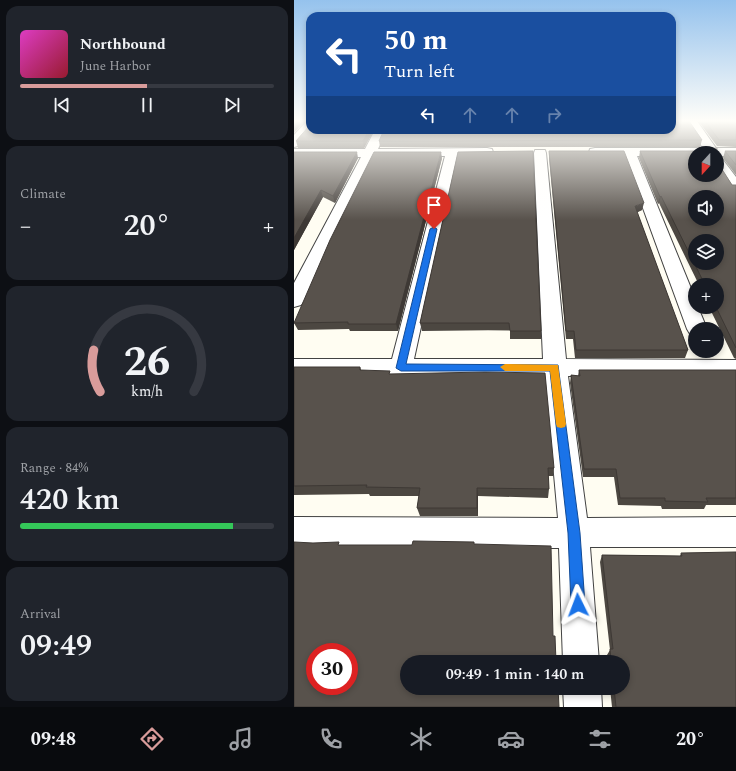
<!DOCTYPE html>
<meta charset="utf-8">
<style>
:root{--surface:#171b24;--page:#20242c;--text:#f1f3f6;--muted:#9ea1a6;--line:#363941;--accent:#d99c9b}
body{margin:0;font-family:Spectral,serif;background:var(--page);color:var(--text);height:100vh;display:flex;flex-direction:column;font-size:15px;white-space:nowrap}
*{box-sizing:border-box;margin:0}
p{font-size:13px;color:var(--muted)}
.icon{flex:none;width:22px;height:22px;fill:none;stroke:currentColor;stroke-width:2;stroke-linecap:round;stroke-linejoin:round}
.map{position:relative;flex:1;overflow:hidden}
.panel{display:flex;flex-direction:column;gap:6px;padding:6px;background:#0d0f14;width:294px}
.panel>*{flex:none}
.banner{position:absolute;left:12px;top:12px;width:370px;height:122px;border-radius:12px;box-shadow:0 2px 6px #0003;background:#1a4fa0;color:#fff;overflow:hidden}
.needle{width:26px;rotate:201deg}
.fabs{position:absolute;left:394px;top:146px;display:grid;gap:8px}
.fabs a{display:grid;place-items:center;width:36px;height:36px;border-radius:50%;background:var(--surface);box-shadow:0 2px 6px #0003;font-size:20px}
.speed{position:absolute;left:12px;top:643px;display:flex;gap:8px;font-size:20px;font-weight:700;text-align:center}
.speed>*{display:grid;place-content:center;width:52px;height:52px;border-radius:50%;background:var(--surface);box-shadow:0 2px 6px #0003;line-height:1}
.speed .limit{border:6px solid #d22;background:#fff;color:#111}
.pin{position:absolute;display:grid;place-items:center;width:34px;height:34px;color:#fff;margin:-41px -17px;border-radius:50% 50% 50% 0;rotate:-45deg;box-shadow:0 0 4px #0007}
.pin .icon{rotate:45deg}
.me{position:absolute;width:44px;margin:-22px;rotate:357deg;stroke-linejoin:round;filter:drop-shadow(0 0 3px #0008)}
.turn{display:flex;align-items:center;gap:14px;height:84px;padding:0 12px;font-size:18px}
.turn .icon{width:52px;height:52px;stroke-width:2.5}
.turn b{display:block;font-size:28px;line-height:34px}
.lanes{display:flex;align-items:center;height:38px;padding:0 12px;background:#0003;justify-content:center;gap:20px;direction:ltr}
.lanes .off{opacity:.35}
.big{font-size:30px;font-weight:600;line-height:1.1}
.panel .tile{flex:1;display:flex;flex-direction:column;justify-content:center;gap:6px;min-width:0;padding:0 14px;border-radius:12px;background:var(--page)}
.panel .dial{align-items:center;gap:0}
.dial svg{height:104px;overflow:visible;fill:none;stroke:var(--line);stroke-width:7;stroke-linecap:round;text-anchor:middle}
.dial text{fill:var(--text);stroke:none}
.song{display:flex;align-items:center;gap:12px}
.cover{width:48px;height:48px;border-radius:6px;background:linear-gradient(135deg,hsl(310 70% 55%),hsl(350 70% 35%))}
.played{height:4px;border-radius:2px;background:linear-gradient(90deg,var(--accent) 50%,var(--line) 50%)}
.keys{display:flex;justify-content:space-around;direction:ltr}
.heat{display:flex;justify-content:space-between;align-items:center;font-size:22px;direction:ltr}
.charge{height:6px;border-radius:3px;background:linear-gradient(90deg,#34c759 84%,var(--line) 0)}
.trip{position:absolute;left:106px;top:655px;width:230px;height:40px;border-radius:20px;background:var(--surface);box-shadow:0 2px 6px #0003;font-weight:600;line-height:40px;text-align:center}
.tabs{display:flex;height:64px;justify-content:space-around;align-items:center;background:#090b0e;color:var(--muted)}
.tabs .icon{width:28px;height:28px}
.tabs .on{color:var(--accent)}
.tabs b{font-size:18px;color:var(--text)}
main{display:flex;flex:1;min-height:0}
.map>svg:first-child{display:block}
</style>
<main>
<section class="panel">
<div class="tile">
<div class="song"><i class="cover"></i><div><b>Northbound</b><p>June Harbor</p></div></div>
<div class="played"></div>
<div class="keys"><svg class="icon" aria-label="previous" viewBox="0 0 24 24"><path d="M18 5L8 12l10 7zM5 5v14"/></svg><svg class="icon" aria-label="pause" viewBox="0 0 24 24"><path d="M8 5v14M16 5v14"/></svg><svg class="icon" aria-label="next" viewBox="0 0 24 24"><path d="M6 5l10 7-10 7zM19 5v14"/></svg></div>
</div>
<div class="tile"><p>Climate</p>
<div class="heat"><a>−</a><b class="big">20°</b><a>+</a></div>
</div>
<div class="tile dial"><svg viewBox="0 0 100 80">
<path d="M14 69A42 42 0 1 1 86 69"/>
<path d="M14 69A42 42 0 0 1 9 37" stroke="#d99c9b"/>
<text x="50" y="56" font-size="32" font-weight="700">26</text>
<text x="50" y="72" font-size="11">km/h</text>
</svg></div>
<div class="tile"><p>Range · 84%</p><b class="big">420 km</b><div class="charge"></div></div>
<div class="tile"><p>Arrival</p><b class="big">09:49</b></div>
</section>
<div class="map">
<svg width="442" height="707" viewBox="0 0 442 707">
<rect width="100%" height="100%" fill="#fffdf2"/>
<g fill="none" stroke-linecap="round" stroke-linejoin="round">
<defs>
<g id="minor">
<path d="M16 121 17 130 4 146 0 147V135L12 122Z"/>
<path d="M391 121H403L422 148H442V156H426L442 177V192L437 191 423 169V153H401V156H343L401 298V307H404L413 329H401V335L396 334 393 329 330 156H301L296 155 295 152 296 149 301 148H409Z"/>
<path d="M81 130H93L84 149 193 148 198 149 199 152 198 155 193 156H164L120 359H249L240 153 241 150H251L252 153 272 359 442 360V376H274L293 518 442 517V547H296L305 662H269L265 548 0 547V517L264 518 251 376 0 375V359H98L151 156H80L10 301 7 305 0 307V283L67 157H0V149H71Z"/>
<path d="M269 688H307L308 707H270Z"/>
</g>
</defs>
<use href="#minor" stroke="#424242" stroke-width="2"/>
<use href="#minor" fill="#fff" fill-rule="evenodd"/>
</g>
<g fill="#4c4741">
<path d="M405 121H442V147L423 146 405 122Z"/>
<path d="M16 130H80L70 148H4L2 141Z"/>
<path d="M408 140 406 147H86L85 141Z"/>
<path d="M255 151 348 210 343 212 394 350 391 358H281L279 339H272L255 158Z"/>
<path d="M346 151 424 163 438 185H442V359L440 358 415 307H423V285H405L365 203 364 204 345 158Z"/>
<path d="M431 151H442V175L429 158Z"/>
<path d="M0 152 64 158 41 203 29 197 0 250Z"/>
<path d="M164 152 247 331V339H216V330L128 331 126 323Z"/>
<path d="M148 158 104 331H56L55 329 4 330 0 323Z"/>
<path d="M0 367H66L67 370 97 374 260 468 259 476H254L255 489 254 498 184 496V516H126L123 508 125 496H76L75 494 0 495Z"/>
<path d="M285 370H442V505H412L410 509H368L367 506 324 505 320 477H289L276 383 277 375 284 376Z"/>
<path d="M387 553 442 707H318L316 688H329V662H314L313 655 316 650 306 562 308 555 386 556Z"/>
</g>
<g fill="#3e3935">
<path d="M4 121H11L0 133V125Z"/>
<path d="M75 130H80L70 148 69 141Z"/>
<path d="M63 152 64 158 41 203 39 196Z"/>
<path d="M147 152 148 158 104 331 102 324Z"/>
<path d="M27 190 29 197 0 250V238Z"/>
<path d="M367 196 365 203 364 204 366 197Z"/>
<path d="M350 203 348 210 340 214 341 206Z"/>
<path d="M183 488 184 496V516L183 508Z"/>
</g>
<g fill="#58524c" stroke="#3e3935" fill-rule="evenodd">
<path d="M0 121H4L0 125Z"/>
<path d="M378 121H395L408 140 85 141 90 130H378Z"/>
<path d="M411 121H442V140H425Z"/>
<path d="M16 125V130H75L69 141H2Z"/>
<path d="M404 148H423L424 163 438 185H442V348L422 307H423V285H411L367 196 366 197 346 151H403ZM401 153H423V175H401ZM401 197H423V219H401ZM401 241H423V263H401Z"/>
<path d="M239 151 247 331H216L215 323H126L164 152Z"/>
<path d="M255 151H330L350 203 341 206 394 350H282L280 331H272Z"/>
<path d="M431 151H442V165Z"/>
<path d="M0 152H63L39 196 27 190 0 238Z"/>
<path d="M80 152H147L102 324H54V322L0 323 36 240Z"/>
<path d="M0 367H66V370L96 371 95 374 191 372 251 373 260 468H254L255 489 183 488V508H123L126 488 72 487 73 485 0 486Z"/>
<path d="M285 370H442V498H412L414 502 371 501V498H326L322 469H290L277 375 286 376Z"/>
<path d="M119 541 180 542V544L257 546 259 636H261L262 662H113V688H264L265 707H0V542L19 543 45 542 44 545H118ZM21 652H55V686H21Z"/>
<path d="M442 552V707H322L320 688H329V662H317L316 649H319L308 555 388 556 387 553Z"/>
</g>
<linearGradient id="sky" x2="0" y2="1"><stop stop-color="#95c2ed"/><stop offset="0.55" stop-color="#fffef9"/><stop offset="1" stop-color="#fffef9" stop-opacity="0"/></linearGradient>
<rect width="442" height="220" fill="url(#sky)"/>
<path fill="#1a73e8" stroke="#114b97" d="M140 227 143 229 112 364 264 365 286 533 291 605 289 609 284 612 279 609 277 605 274 533 256 371H107L102 368 136 229Z"/>
<path fill="#f59e0b" d="M211 364 264 365 272 424 271 427 267 428 263 427 262 424 256 371H211L206 367Z"/>
</svg>
<div class="fabs">
<a><svg class="needle" viewBox="-14 -14 28 28"><path d="M0-13l5 13h-10z" fill="#e53935"/><path d="M0 13l5-13h-10z" fill="#9ea1a6"/></svg></a>
<a><svg class="icon" aria-label="sound" viewBox="0 0 24 24"><path d="M4 9h4l5-4v14l-5-4H4zM17 9q2 3 0 6"/></svg></a>
<a><svg class="icon" aria-label="layers" viewBox="0 0 24 24"><path d="M12 4l9 5-9 5-9-5zM3 14l9 5 9-5"/></svg></a>
<a>+</a>
<a>−</a>
</div>
<div class="speed"><div class="limit">30</div></div>
<div class="pin" style="left:140px;top:229px;background:#d93025"><svg class="icon" aria-label="arrive" viewBox="0 0 24 24"><path d="M6 21V4h12l-3 4 3 4H6"/></svg></div>
<svg class="me" style="left:284px;top:605px" viewBox="-20 -20 40 40"><path d="M0-17L14 15 0 8-14 15z" fill="#1a73e8" stroke="#fff" stroke-width="4"/></svg>
<div class="trip">09:49 · 1 min · 140 m</div>
<div class="banner">
<div class="turn"><svg class="icon" aria-label="left" viewBox="0 0 24 24"><path d="M17 20v-9H6M10 6l-5 5 5 5"/></svg><div><b>50 m</b>Turn left</div></div>
<div class="lanes"><svg class="icon" aria-label="left" viewBox="0 0 24 24"><path d="M17 20v-9H6M10 6l-5 5 5 5"/></svg><svg class="icon off" aria-label="ahead" viewBox="0 0 24 24"><path d="M12 20V5M6 11l6-6 6 6"/></svg><svg class="icon off" aria-label="ahead" viewBox="0 0 24 24"><path d="M12 20V5M6 11l6-6 6 6"/></svg><svg class="icon off" aria-label="right" viewBox="0 0 24 24"><path d="M7 20v-9h11M14 6l5 5-5 5"/></svg></div>
</div>
</div>
</main>
<nav class="tabs">
<b>09:48</b>
<svg class="icon on" aria-label="directions" viewBox="0 0 24 24"><path d="M12 3l9 9-9 9-9-9zM9 14v-3h6M13 9l2 2-2 2"/></svg>
<svg class="icon" aria-label="music" viewBox="0 0 24 24"><path d="M9 18V5l10-2v13"/><circle cx="6" cy="18" r="3"/><circle cx="16" cy="16" r="3"/></svg>
<svg class="icon" aria-label="phone" viewBox="0 0 24 24"><path d="M5 4h4l2 5-3 2q2 4 5 5l2-3 5 2v4C11 20 4 13 5 4z"/></svg>
<svg class="icon" aria-label="climate" viewBox="0 0 24 24"><path d="M12 3v18M4 7l16 10M4 17L20 7"/></svg>
<svg class="icon" aria-label="car" viewBox="0 0 24 24"><path d="M5 17H2v-5l4-1 3-4h7l3 4 3 1v5h-3M9 17h6M6 11h13"/><circle cx="7" cy="17" r="2"/><circle cx="17" cy="17" r="2"/></svg>
<svg class="icon" aria-label="filters" viewBox="0 0 24 24"><path d="M4 7h16M4 17h16"/><circle cx="9" cy="7" r="2"/><circle cx="15" cy="17" r="2"/></svg>
<b>20°</b>
</nav>
